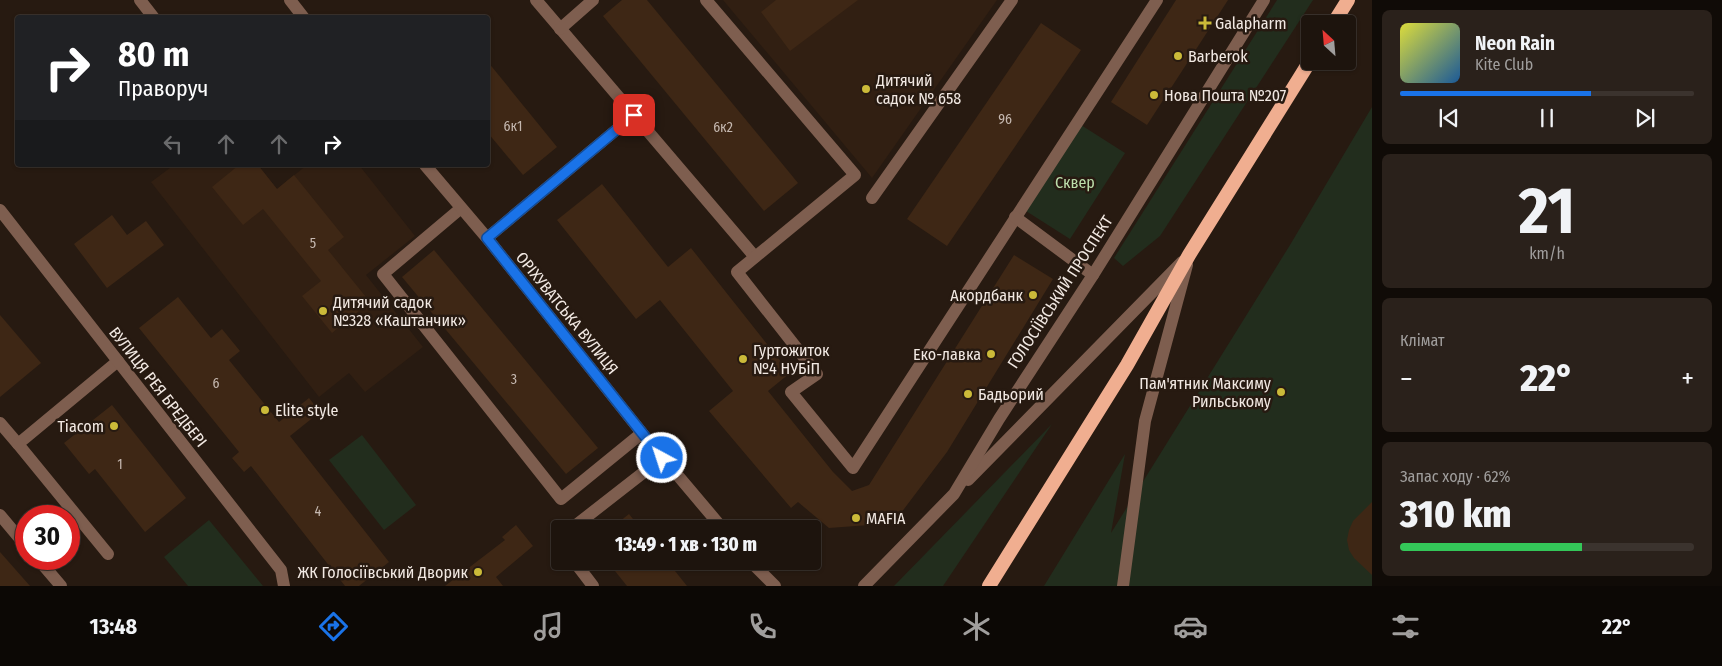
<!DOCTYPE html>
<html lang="uk">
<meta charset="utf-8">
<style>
:root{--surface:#1d140d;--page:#2a211b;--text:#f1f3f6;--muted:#a09e9d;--line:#3b332e;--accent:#1a73e8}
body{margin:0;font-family:"Fira Sans Condensed",sans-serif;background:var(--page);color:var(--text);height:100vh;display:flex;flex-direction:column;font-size:19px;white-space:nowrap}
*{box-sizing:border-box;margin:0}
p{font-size:16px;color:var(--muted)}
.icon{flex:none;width:28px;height:28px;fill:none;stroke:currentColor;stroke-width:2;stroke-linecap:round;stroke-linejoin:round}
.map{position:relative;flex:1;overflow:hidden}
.details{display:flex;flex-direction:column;gap:10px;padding:10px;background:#100b07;width:350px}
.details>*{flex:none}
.guide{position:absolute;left:15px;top:15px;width:475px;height:152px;border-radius:5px;box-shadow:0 1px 4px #0004,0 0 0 1px var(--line);background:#202124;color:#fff;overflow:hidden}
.needle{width:32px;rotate:334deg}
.buttons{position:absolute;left:1301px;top:15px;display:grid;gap:10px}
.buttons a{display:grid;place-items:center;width:55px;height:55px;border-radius:5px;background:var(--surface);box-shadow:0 1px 4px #0004,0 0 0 1px var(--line);font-size:25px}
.speed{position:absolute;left:15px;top:505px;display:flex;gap:10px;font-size:25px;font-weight:700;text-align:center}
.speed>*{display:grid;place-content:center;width:65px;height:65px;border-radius:50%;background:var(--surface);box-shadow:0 1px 4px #0004,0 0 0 1px var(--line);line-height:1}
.speed .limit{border:8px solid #d22;background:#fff;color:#111}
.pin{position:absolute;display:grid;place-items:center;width:42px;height:42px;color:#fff;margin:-21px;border-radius:10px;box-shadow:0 2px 8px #0006}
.me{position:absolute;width:55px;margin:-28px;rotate:320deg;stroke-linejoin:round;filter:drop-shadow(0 0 4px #0008)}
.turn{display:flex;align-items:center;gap:18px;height:105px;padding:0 20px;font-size:22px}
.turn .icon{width:65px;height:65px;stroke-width:2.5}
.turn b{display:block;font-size:35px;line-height:42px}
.lanes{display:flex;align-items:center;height:48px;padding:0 20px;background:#0003;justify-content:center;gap:25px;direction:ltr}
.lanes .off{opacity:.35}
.big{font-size:38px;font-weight:800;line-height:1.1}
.details .card{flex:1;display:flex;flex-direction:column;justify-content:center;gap:8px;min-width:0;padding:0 18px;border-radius:8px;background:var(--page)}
.details .dial{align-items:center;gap:0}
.dial b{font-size:65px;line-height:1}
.song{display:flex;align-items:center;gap:15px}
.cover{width:60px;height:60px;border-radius:8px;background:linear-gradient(135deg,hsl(60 70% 55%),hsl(210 70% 35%))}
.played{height:5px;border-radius:2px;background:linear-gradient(90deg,var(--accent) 65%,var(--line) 65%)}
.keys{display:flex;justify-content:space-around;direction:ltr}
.heat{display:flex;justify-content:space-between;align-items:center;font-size:28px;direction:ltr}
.charge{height:8px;border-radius:4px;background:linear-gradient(90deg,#34c759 62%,var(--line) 0)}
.trip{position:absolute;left:551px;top:520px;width:270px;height:50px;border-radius:5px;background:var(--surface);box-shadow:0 1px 4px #0004,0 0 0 1px var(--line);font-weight:800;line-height:50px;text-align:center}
.tabs{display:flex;height:80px;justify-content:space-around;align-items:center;background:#0c0805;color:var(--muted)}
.tabs .icon{width:35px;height:35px}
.tabs .current{color:var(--accent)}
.tabs b{font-size:22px;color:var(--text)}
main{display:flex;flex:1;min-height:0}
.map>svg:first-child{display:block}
</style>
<main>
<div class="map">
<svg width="1372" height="586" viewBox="0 0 1372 586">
<rect width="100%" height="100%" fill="#271a11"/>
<g fill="#311f12">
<path d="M723 0H997L872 178Z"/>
<path d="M174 165H258L277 189 307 165H359L415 236 366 275 423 347 365 392 349 373 319 397 151 182Z"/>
</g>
<g fill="#222d1d">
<path d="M1277 0H1313L1160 236 1123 266 1114 258Z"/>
<path d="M1372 107V586H1044L1125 454 1111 533 1290 245Z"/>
<path d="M1081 125 1125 153 1070 239 1026 211Z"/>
<path d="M1052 424 943 586H894Z"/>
<path d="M362 435 416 505 384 530 329 460Z"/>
<path d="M209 520 263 586H188L164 557Z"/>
</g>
<g fill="#3e2715">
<path d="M622 0H647L798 183 764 211 603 16Z"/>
<path d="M776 0H858L790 51 761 12Z"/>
<path d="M1176 0H1228L1147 125 1111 102Z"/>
<path d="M1041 23 1081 50 947 246 907 219Z"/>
<path d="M488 62 557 147 523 175 488 133Z"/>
<path d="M239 165H258L277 189 294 175 344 237 328 250 370 302 332 333 302 296 321 281 263 209 243 225 212 187Z"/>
<path d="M602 184 668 267 691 248 790 373 768 391 833 472 852 491 869 485 1014 255 1053 279 947 452 901 513 869 525 829 528 798 502 791 508 709 411 733 391 660 300 636 319 557 220Z"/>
<path d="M112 215 127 235 146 221 164 245 107 288 74 244Z"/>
<path d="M434 250 598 448 566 474 402 277Z"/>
<path d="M178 297 211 338 222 329 240 351 229 360 279 422 309 398 320 412 290 436 389 562 359 586H345L251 466 244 472 232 458 239 452 139 328Z"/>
<path d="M0 315 41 363 0 397Z"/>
<path d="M112 405 186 498 145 532 95 469 89 474 64 443Z"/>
<path d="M1372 502V575L1354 558 1349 550 1347 540 1349 530 1353 521Z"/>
<path d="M629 514 641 529H610Z"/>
<path d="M516 525 533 546 496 577 503 586H445L505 540 502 537Z"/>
<path d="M0 552 30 586H0Z"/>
<path d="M607 561H667L687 586H627Z"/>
</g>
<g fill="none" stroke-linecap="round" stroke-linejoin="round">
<g stroke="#7e5e4f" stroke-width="12">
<path d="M140 0 154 18"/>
<path d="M536 0 755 257"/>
<path d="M706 0 855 175 737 272 817 374 791 392 853 468 1157 0"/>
<path d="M560 29 593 0"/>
<path d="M872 198 1012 0"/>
<path d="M460 209 383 274 561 499 642 433"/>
<path d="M1015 217 1093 275"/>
<path d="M487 238 634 115"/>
<path d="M0 423 18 444"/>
<path d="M0 515 26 546"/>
<path d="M571 529 662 458"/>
<path d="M560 537 557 540 560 544"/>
<path d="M108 554 18 444 118 361"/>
<path d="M38 559 61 586"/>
<path d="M574 561 593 586"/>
</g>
<g stroke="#7e5e4f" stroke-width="12">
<path d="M290 0 304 18"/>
<path d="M425 165 487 238 642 433 723 529"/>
<path d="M0 210 281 570 284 586"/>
<path d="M968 480 1182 262"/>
<path d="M750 561 775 586"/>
<path d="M864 586 954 494 999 419 1093 275 1264 0"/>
<path d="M1123 586 1145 421 1187 265"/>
</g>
<g stroke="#f0ae90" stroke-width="14">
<path d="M1333 24 1348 0"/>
<path d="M989 586 1127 365 1189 255 1310 61"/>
</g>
</g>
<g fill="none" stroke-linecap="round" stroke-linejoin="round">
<defs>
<path id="route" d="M634 115 487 238 662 458"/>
</defs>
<use href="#route" stroke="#114b97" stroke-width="12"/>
<use href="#route" stroke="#1a73e8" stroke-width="9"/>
</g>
<g fill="#cbba39" stroke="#271a11" stroke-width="2">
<path d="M1202.5 15.5h5v5h5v5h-5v5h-5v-5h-5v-5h5z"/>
<circle cx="1178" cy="56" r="5"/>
<circle cx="866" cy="89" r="5"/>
<circle cx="1154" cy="95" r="5"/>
<circle cx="1033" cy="295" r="5"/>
<circle cx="323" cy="311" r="5"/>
<circle cx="991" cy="354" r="5"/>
<circle cx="743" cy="359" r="5"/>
<circle cx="1281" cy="392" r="5"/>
<circle cx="968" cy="394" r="5"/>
<circle cx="265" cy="410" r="5"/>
<circle cx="114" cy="426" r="5"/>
<circle cx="856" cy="518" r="5"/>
<circle cx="478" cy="572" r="5"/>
</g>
<g text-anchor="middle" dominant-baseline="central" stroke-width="5" stroke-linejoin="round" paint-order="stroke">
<g font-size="14" fill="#c5b8b0">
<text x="1005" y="119">96</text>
<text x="513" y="126">6к1</text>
<text x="723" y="127">6к2</text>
<text x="313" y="243">5</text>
<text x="514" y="379">3</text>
<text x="216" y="383">6</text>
<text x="120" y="464">1</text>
<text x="318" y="511">4</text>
</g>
<g font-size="16" fill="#f2e9e3" stroke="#271a11" text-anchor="start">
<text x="1215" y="23">Galapharm</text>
<text x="1188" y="56">Barberok</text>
<text x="876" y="80">Дитячий<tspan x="876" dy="18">садок № 658</tspan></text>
<text x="1164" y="95">Нова Пошта №207</text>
<text x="1023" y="295" text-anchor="end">Акордбанк</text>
<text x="333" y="302">Дитячий садок<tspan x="333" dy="18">№328 «Каштанчик»</tspan></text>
<text x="753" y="350">Гуртожиток<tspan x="753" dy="18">№4 НУБіП</tspan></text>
<text x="981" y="354" text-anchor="end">Еко-лавка</text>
<text x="1271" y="383" text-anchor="end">Пам'ятник Максиму<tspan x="1271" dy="18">Рильському</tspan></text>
<text x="978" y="394">Бадьорий</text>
<text x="275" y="410">Elite style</text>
<text x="104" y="426" text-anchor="end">Tiacom</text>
<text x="866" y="518">MAFIA</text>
<text x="468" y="572" text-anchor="end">ЖК Голосіївський Дворик</text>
</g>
<g font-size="16" fill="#bcddab" stroke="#271a11">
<text x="1075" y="182">Сквер</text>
</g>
<g font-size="16" fill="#f2e9e3" stroke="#271a11">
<text transform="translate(1060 292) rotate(-57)">ГОЛОСІЇВСЬКИЙ ПРОСПЕКТ</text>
<text transform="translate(567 313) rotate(51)">ОРІХУВАТСЬКА ВУЛИЦЯ</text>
<text transform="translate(158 387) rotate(52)">ВУЛИЦЯ РЕЯ БРЕДБЕРІ</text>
</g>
</g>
</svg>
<div class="buttons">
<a><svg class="needle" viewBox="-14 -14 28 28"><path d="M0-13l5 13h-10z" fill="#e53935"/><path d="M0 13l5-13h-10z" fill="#a09e9d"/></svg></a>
</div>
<div class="speed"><div class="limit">30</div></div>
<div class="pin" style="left:634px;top:115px;background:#d93025"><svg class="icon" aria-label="arrive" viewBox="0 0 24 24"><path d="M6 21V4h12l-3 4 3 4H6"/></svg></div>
<svg class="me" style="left:662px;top:458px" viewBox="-20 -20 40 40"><circle r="17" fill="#1a73e8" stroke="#fff" stroke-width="3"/><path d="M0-11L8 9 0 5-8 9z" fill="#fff"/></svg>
<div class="trip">13:49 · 1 хв · 130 m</div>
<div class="guide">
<div class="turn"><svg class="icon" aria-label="right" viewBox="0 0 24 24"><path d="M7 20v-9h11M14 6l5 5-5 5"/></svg><div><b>80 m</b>Праворуч</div></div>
<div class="lanes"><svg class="icon off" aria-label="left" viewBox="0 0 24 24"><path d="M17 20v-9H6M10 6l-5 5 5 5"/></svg><svg class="icon off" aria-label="ahead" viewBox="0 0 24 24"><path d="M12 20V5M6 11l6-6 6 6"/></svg><svg class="icon off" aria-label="ahead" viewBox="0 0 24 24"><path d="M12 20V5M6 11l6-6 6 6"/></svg><svg class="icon" aria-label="right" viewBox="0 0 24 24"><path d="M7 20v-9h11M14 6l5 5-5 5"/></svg></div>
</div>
</div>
<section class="details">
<div class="card">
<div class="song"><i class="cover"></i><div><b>Neon Rain</b><p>Kite Club</p></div></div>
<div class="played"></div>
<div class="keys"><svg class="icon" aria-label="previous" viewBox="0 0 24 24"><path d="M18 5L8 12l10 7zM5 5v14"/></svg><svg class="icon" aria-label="pause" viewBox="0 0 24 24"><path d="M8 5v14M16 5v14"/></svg><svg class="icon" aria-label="next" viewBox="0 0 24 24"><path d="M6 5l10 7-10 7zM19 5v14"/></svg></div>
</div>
<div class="card dial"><b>21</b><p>km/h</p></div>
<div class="card"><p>Клімат</p>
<div class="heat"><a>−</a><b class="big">22°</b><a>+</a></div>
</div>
<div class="card"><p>Запас ходу · 62%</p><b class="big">310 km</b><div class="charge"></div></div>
</section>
</main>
<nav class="tabs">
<b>13:48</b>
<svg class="icon current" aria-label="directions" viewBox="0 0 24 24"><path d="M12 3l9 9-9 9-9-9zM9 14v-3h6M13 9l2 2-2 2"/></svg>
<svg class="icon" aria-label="music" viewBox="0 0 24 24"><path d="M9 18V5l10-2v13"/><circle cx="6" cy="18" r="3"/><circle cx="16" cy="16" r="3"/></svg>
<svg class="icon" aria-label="phone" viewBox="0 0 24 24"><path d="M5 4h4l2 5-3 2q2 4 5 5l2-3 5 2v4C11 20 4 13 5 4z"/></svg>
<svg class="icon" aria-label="climate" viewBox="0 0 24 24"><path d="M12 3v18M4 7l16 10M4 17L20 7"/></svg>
<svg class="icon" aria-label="car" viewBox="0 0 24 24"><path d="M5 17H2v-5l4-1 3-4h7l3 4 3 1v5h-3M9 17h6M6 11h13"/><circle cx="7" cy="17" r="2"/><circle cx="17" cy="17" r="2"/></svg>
<svg class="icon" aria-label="filters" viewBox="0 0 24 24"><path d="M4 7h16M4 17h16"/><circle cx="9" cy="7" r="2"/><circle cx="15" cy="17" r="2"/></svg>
<b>22°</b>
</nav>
